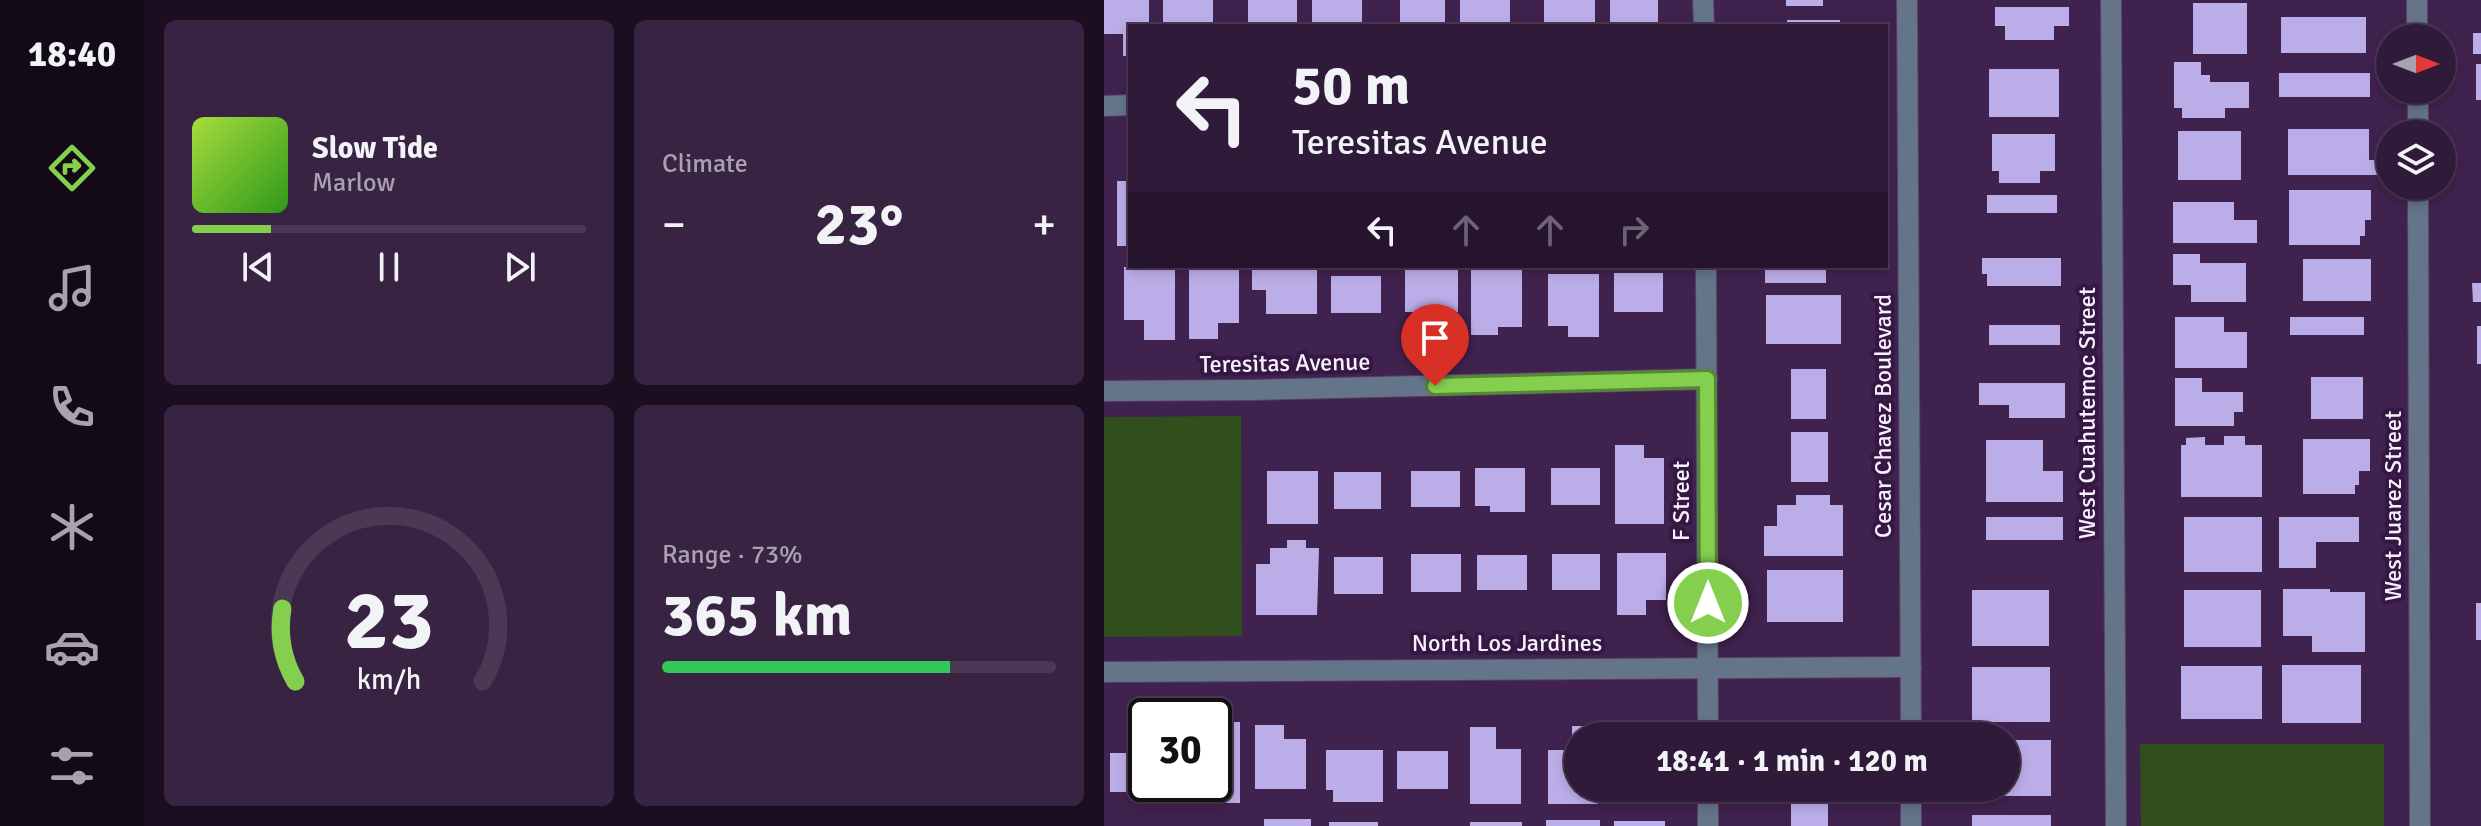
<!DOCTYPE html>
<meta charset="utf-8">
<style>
:root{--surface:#301a3a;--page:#382342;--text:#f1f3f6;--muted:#a8a1af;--line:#4b3854;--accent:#84d04e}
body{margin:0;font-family:Signika,sans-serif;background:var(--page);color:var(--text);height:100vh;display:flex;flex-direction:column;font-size:30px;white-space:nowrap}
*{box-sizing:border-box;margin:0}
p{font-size:26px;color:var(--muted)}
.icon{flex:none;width:44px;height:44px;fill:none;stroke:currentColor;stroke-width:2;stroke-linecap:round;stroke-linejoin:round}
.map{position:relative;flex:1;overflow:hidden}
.drawer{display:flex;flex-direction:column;gap:20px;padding:20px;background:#1a0e20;width:960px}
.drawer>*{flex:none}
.guide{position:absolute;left:24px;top:24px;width:760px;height:244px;border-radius:0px;box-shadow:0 4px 12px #0003,0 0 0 2px var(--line);background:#301a3a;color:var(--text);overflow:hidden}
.needle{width:52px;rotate:90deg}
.controls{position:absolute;left:1272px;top:24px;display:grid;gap:16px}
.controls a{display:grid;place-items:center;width:80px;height:80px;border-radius:50%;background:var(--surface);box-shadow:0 4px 12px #0003,0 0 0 2px var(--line);font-size:40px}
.speed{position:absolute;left:24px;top:698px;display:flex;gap:16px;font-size:40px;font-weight:700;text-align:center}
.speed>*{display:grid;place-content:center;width:104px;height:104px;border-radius:50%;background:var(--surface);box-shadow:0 4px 12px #0003,0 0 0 2px var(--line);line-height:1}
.speed .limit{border:4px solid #111;border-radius:12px;background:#fff;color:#111}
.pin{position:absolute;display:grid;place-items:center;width:68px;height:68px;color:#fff;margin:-82px -34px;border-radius:50% 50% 50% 0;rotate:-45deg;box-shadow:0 0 8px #0007}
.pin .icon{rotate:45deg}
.me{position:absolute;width:88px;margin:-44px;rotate:0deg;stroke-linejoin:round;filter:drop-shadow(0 0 6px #0008)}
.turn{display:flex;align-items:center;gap:28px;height:168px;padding:0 32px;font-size:36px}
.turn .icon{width:104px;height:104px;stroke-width:2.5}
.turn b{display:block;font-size:56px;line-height:68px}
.lanes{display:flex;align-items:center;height:76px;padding:0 32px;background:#0003;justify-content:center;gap:40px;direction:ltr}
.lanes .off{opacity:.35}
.big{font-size:60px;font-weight:800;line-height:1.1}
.drawer .widget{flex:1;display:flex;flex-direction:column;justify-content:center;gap:12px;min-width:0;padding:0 28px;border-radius:12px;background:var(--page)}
.drawer .dial{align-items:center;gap:0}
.dial svg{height:208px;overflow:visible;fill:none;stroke:var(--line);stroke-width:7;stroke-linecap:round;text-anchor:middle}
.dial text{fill:var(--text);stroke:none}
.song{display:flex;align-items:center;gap:24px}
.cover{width:96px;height:96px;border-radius:12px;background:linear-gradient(135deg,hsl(80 70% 55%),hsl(110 70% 35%))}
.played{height:8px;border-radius:4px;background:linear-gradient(90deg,var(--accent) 20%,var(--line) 20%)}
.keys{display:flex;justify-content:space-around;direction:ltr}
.heat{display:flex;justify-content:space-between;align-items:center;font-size:44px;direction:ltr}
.charge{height:12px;border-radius:6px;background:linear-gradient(90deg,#34c759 73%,var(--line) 0)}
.drawer .tiles{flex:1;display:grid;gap:20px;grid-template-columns:repeat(2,1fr)}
.trip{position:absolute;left:460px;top:722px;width:456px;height:80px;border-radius:40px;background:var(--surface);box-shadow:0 4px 12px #0003,0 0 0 2px var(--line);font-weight:800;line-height:80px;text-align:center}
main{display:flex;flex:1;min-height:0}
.menu{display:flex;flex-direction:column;width:144px;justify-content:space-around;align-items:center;background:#130a17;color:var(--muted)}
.menu .icon{width:56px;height:56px}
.menu .current{color:var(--accent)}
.menu b{font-size:36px;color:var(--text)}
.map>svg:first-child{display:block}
</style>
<main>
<nav class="menu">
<b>18:40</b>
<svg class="icon current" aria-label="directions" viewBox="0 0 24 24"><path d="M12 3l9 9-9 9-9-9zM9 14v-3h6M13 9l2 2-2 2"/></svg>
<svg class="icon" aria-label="music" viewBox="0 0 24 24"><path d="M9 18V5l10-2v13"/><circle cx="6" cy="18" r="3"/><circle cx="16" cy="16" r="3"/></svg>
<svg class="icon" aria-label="phone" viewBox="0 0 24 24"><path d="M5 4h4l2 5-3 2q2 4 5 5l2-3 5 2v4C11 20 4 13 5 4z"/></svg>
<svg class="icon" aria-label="climate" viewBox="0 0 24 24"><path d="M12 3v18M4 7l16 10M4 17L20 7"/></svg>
<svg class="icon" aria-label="car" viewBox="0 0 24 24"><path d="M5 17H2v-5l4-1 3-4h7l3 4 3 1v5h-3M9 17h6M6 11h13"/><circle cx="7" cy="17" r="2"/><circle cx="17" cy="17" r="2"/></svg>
<svg class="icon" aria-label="filters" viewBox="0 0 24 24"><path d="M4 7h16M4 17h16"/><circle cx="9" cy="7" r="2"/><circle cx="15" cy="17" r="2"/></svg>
</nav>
<section class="drawer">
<div class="tiles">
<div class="widget">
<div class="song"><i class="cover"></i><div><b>Slow Tide</b><p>Marlow</p></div></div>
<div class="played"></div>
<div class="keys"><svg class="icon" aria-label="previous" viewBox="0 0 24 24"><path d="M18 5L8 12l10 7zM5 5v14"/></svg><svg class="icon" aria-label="pause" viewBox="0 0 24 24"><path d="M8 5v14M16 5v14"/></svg><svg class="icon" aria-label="next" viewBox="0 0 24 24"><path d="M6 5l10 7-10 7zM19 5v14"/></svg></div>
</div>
<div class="widget"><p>Climate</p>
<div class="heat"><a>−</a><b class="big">23°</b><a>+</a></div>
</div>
<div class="widget dial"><svg viewBox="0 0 100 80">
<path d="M14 69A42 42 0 1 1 86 69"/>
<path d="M14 69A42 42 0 0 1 9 41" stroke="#84d04e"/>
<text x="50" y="56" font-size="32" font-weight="700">23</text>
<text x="50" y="72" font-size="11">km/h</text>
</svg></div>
<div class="widget"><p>Range · 73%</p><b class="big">365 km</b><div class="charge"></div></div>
</div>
</section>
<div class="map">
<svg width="1377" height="826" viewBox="0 0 1377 826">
<rect width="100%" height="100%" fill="#40224e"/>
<g fill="#314f1d">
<path d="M137 416 138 636 0 637V417Z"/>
<path d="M1036 744H1280V826H1037Z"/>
</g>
<g fill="#bbaee8">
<path d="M0 0H45V26H26V56H19V34H0Z"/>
<rect x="59" y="0" width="50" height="26"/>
<rect x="144" y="0" width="49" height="26"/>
<rect x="208" y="0" width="50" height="26"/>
<rect x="296" y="0" width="45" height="26"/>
<rect x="356" y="0" width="50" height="26"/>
<rect x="440" y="0" width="51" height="26"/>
<rect x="506" y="0" width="48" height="26"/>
<rect x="682" y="0" width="37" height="6"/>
<rect x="1089" y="3" width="54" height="51"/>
<path d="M891 7H965V26H950V40H901V26H891Z"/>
<rect x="1177" y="17" width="85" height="36"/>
<rect x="683" y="20" width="53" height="6"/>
<rect x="1369" y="33" width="8" height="21"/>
<path d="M1070 62H1097V75H1106V82H1145V108H1121V118H1078V108H1070Z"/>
<rect x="1372" y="64" width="5" height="36"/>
<rect x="885" y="69" width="70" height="48"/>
<rect x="1175" y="73" width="91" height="24"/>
<path d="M1184 129H1265V160H1286V175H1184Z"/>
<rect x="1074" y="131" width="63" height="49"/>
<path d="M888 134H951V171H936V183H895V171H888Z"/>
<rect x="13" y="181" width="13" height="65"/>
<path d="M1185 190H1267V220H1261V236H1256V245H1185Z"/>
<rect x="883" y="195" width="70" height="18"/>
<path d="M1069 202H1130V220H1153V243H1069Z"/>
<path d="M1069 254H1096V263H1142V302H1087V285H1069Z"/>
<path d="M878 258H957V286H883V274H878Z"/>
<rect x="1199" y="259" width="68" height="42"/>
<path d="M85 266H135V323H114V339H85Z"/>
<path d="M148 266H213V314H162V290H148Z"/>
<rect x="301" y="266" width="53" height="46"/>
<path d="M367 266H418V327H394V335H367Z"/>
<rect x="661" y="266" width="61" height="17"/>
<path d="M20 267H71V340H40V320H20Z"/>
<rect x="510" y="273" width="49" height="39"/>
<path d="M444 274H495V337H464V326H444Z"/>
<rect x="227" y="276" width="50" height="37"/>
<path d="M1368 283H1377V302H1369Z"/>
<rect x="662" y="295" width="75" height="49"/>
<path d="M1071 317H1120V332H1143V368H1071Z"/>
<rect x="1186" y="317" width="74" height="18"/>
<rect x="885" y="325" width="71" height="20"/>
<rect x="1373" y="326" width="4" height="38"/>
<rect x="687" y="369" width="35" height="50"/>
<rect x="1207" y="377" width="52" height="42"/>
<path d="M1071 378H1098V392H1139V412H1130V426H1071Z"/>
<path d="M875 383H961V418H905V405H875Z"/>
<rect x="687" y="432" width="37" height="50"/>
<path d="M1120 436H1141V445H1158V497H1077V445H1082V438L1101 437V445H1120Z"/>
<path d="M1199 439H1266V471H1255V485H1251V494H1199Z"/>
<path d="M882 440H939V471H959V502H882Z"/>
<path d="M511 445H540V458H560V524H511Z"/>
<path d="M371 468H421V512H386V506H371Z"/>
<rect x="447" y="468" width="49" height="37"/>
<rect x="163" y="471" width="51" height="53"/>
<rect x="307" y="471" width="49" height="36"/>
<rect x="230" y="472" width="47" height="37"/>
<path d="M692 495H726V505H739V556H660V526H673V505H692Z"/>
<rect x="882" y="517" width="77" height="23"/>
<rect x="1080" y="517" width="78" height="55"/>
<path d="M1175 517H1255V542H1212V568H1175Z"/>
<path d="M183 540H202V548H215L213 615H152V564H166V548H183Z"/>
<path d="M513 553H562V600H542V615H513Z"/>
<rect x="307" y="554" width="50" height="38"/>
<rect x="448" y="554" width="48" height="36"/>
<rect x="373" y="555" width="50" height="35"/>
<rect x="230" y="557" width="49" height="37"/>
<rect x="663" y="570" width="76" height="52"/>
<path d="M1179 589H1226V592H1261V652H1208V636H1179Z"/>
<rect x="868" y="590" width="77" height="56"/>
<rect x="1080" y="590" width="77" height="57"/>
<rect x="1372" y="603" width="5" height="37"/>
<rect x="1178" y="665" width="79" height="58"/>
<rect x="1077" y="666" width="81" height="53"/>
<rect x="868" y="667" width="78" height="55"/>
<rect x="662" y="721" width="77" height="15"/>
<path d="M110 722H136V803H80V784H110Z"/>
<rect x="512" y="723" width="30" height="13"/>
<path d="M151 725H180V739H202V789H151Z"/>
<path d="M468 726H494V736H474V788H494V804H444V750H468Z"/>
<path d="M366 727H392V749H417V804H366Z"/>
<path d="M902 740H947V796H867V788H902Z"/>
<path d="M222 750H279V802H229V790H222Z"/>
<rect x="293" y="751" width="51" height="38"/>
<path d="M6 753H42V784H57V792H6Z"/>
<rect x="512" y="788" width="50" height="13"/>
<rect x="687" y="788" width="37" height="38"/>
<rect x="868" y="815" width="79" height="11"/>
<rect x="160" y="819" width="47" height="7"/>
<rect x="442" y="820" width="54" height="6"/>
<rect x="510" y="821" width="51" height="5"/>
<rect x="225" y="822" width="49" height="4"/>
<rect x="366" y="822" width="52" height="4"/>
</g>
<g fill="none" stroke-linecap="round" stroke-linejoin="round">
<defs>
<g id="minor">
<path d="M599 0 600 26"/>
<path d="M803 0 807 736"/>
<path d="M1007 0 1012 826"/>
<path d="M1313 0V38"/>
<path d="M1314 90V134"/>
<path d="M0 106 26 105"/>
<path d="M1314 186 1316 826"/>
<path d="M602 266 604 736"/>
<path d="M0 391 149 390 603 379"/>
<path d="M0 672 807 667"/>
<path d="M604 788V826"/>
<path d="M807 788V826"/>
</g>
</defs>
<use href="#minor" stroke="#5a3f66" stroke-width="22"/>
<use href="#minor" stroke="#64758a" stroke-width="20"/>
</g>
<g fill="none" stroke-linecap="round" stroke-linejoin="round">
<defs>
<path id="route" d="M331 386 603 379 604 603"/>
</defs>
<use href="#route" stroke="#568733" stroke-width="20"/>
<use href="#route" stroke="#84d04e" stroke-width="14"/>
</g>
<g text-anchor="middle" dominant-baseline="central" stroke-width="8" stroke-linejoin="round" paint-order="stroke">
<g font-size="24" fill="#f8f0fc" stroke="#351743">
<text transform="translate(181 363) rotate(-1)">Teresitas Avenue</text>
<text transform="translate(983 413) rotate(-90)">West Cuahutemoc Street</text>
<text transform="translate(779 416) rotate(-90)">Cesar Chavez Boulevard</text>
<text transform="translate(577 501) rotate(-90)">F Street</text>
<text transform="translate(1289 506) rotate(-90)">West Juarez Street</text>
<text x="403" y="643">North Los Jardines</text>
</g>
</g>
</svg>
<div class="controls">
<a><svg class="needle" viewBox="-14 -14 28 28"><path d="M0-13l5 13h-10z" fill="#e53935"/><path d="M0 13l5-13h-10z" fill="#a8a1af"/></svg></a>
<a><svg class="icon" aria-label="layers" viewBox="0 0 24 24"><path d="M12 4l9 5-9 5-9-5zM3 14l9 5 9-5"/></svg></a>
</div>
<div class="speed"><div class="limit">30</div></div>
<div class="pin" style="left:331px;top:386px;background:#d93025"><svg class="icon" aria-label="arrive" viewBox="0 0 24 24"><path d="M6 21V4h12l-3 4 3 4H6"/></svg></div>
<svg class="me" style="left:604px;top:603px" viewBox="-20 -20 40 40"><circle r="17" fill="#84d04e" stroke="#fff" stroke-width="3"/><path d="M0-11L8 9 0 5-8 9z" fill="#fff"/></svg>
<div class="trip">18:41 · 1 min · 120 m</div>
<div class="guide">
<div class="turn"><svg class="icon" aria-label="left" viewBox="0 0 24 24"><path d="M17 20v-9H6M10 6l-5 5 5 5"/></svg><div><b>50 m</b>Teresitas Avenue</div></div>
<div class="lanes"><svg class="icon" aria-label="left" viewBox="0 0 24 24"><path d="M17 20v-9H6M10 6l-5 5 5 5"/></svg><svg class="icon off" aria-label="ahead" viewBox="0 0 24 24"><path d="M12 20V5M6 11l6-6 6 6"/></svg><svg class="icon off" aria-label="ahead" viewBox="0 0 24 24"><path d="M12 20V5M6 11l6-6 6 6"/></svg><svg class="icon off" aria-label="right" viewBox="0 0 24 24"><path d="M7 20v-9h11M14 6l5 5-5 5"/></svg></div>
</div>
</div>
</main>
